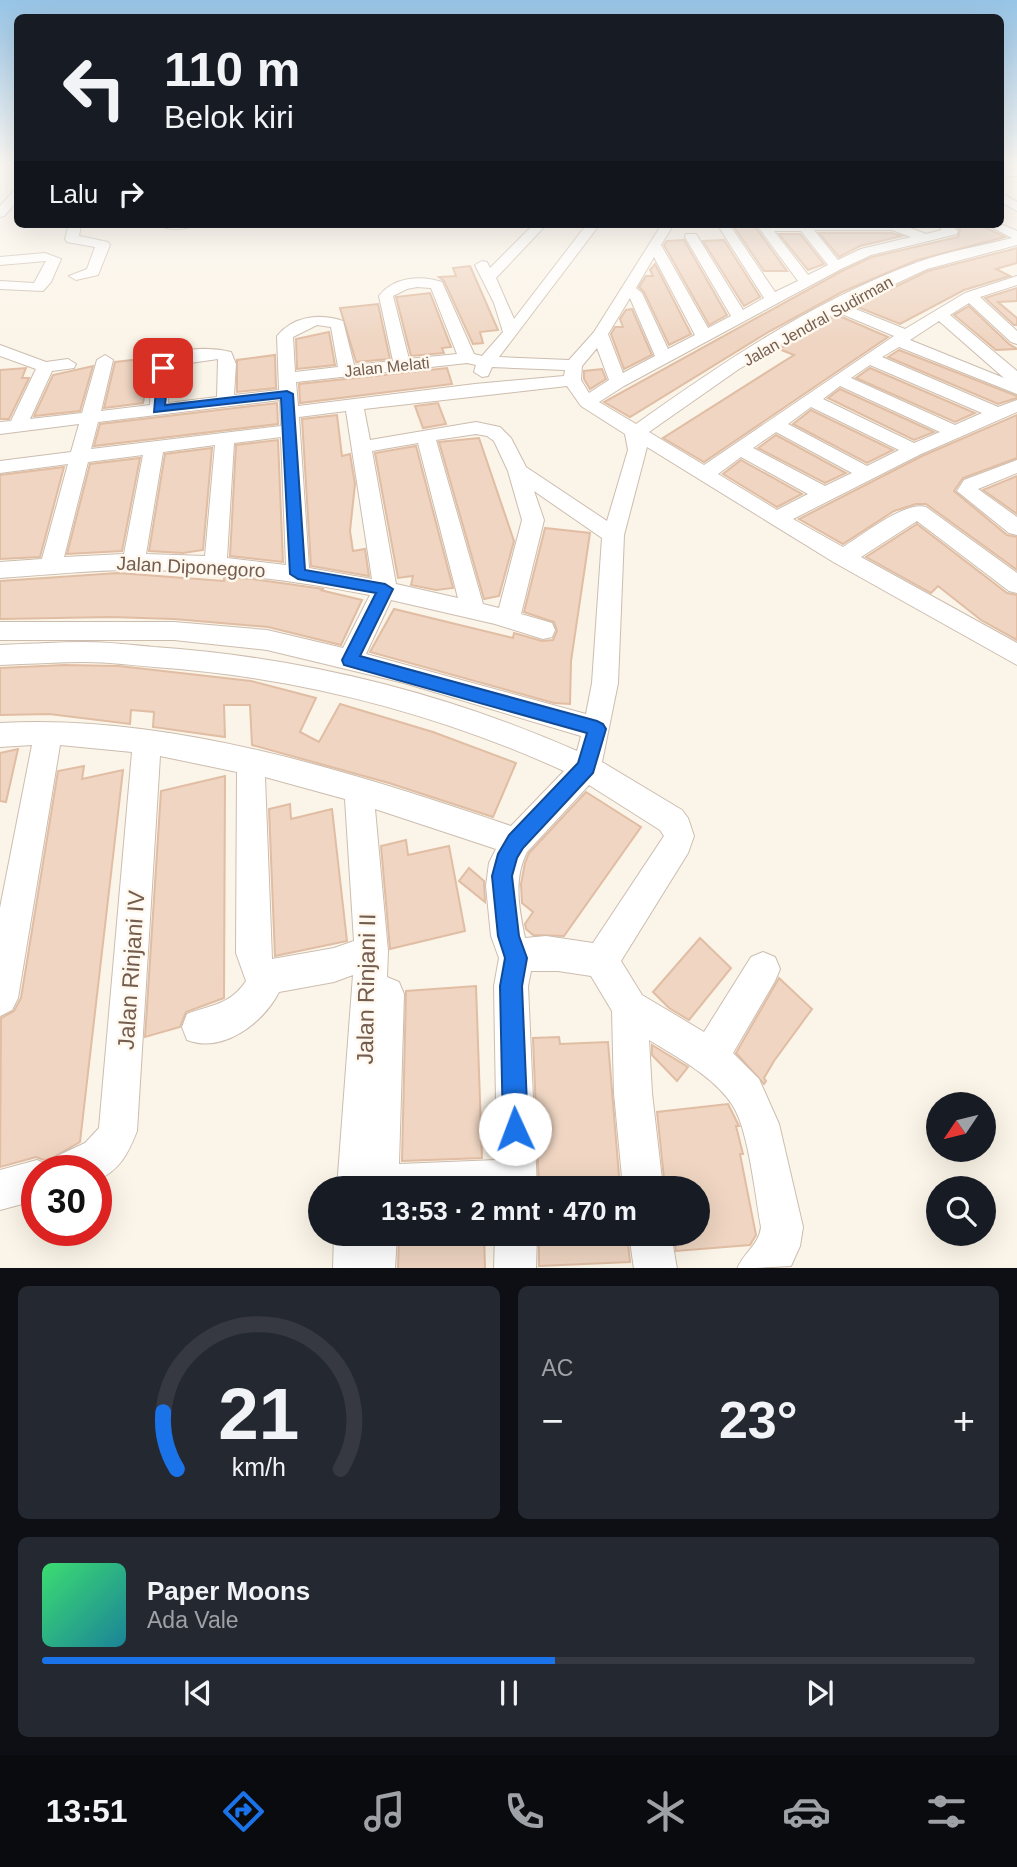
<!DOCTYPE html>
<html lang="id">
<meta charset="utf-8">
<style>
:root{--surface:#171b24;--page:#242831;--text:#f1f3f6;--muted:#9ea1a6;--line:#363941;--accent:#1a73e8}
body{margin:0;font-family:Arial,sans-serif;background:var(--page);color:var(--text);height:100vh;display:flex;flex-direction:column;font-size:26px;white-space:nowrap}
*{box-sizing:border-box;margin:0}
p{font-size:23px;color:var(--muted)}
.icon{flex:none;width:38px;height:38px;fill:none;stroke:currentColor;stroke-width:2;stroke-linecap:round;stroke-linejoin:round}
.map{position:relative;height:1268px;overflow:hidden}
.side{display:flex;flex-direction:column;gap:18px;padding:18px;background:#0d0f14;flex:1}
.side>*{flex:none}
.banner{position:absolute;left:14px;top:14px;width:990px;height:214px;border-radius:10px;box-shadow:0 7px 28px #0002;background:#171b24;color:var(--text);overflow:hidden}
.needle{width:46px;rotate:235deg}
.tools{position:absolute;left:926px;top:1092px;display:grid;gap:14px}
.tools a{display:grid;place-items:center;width:70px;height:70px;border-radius:50%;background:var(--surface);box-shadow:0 7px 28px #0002;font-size:35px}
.speed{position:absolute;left:21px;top:1155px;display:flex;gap:14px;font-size:35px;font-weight:700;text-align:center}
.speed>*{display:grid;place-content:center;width:91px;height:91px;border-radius:50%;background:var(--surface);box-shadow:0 7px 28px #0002;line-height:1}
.speed .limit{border:10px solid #d22;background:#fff;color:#111}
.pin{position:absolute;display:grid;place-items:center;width:60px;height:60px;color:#fff;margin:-30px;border-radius:14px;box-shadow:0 4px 10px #0006}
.me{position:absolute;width:77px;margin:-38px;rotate:358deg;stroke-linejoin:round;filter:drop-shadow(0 0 5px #0008)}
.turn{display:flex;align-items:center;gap:24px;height:147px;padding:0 35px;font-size:32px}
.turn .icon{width:91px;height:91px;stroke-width:2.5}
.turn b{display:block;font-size:49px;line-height:60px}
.then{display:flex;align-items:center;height:66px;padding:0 35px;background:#0003;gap:14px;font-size:26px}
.big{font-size:52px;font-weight:700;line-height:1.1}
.side .card{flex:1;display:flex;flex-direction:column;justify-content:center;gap:10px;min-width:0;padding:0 24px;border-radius:10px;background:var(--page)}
.side .dial{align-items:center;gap:0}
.dial svg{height:182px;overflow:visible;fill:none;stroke:var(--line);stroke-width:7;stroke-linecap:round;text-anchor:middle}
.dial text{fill:var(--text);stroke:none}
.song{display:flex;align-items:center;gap:21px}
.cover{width:84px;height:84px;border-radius:10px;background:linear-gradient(135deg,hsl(140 70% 55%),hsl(190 70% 35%))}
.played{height:7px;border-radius:4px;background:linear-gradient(90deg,var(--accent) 55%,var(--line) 55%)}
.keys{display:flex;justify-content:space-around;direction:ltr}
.heat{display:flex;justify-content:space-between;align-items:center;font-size:38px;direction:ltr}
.side .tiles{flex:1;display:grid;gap:18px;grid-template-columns:1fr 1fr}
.card:last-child{grid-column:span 2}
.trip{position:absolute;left:308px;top:1176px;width:402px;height:70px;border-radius:35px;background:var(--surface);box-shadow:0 7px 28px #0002;font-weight:700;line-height:70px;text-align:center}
.menu{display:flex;height:112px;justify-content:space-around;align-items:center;background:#090b0e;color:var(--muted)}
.menu .icon{width:49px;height:49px}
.menu .current{color:var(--accent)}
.menu b{font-size:32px;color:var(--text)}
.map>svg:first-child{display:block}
</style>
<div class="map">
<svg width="1017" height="1269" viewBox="0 0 1017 1269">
<rect width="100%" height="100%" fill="#fbf4e8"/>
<g fill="#efd5c2" stroke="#e0bda3" stroke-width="2">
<path d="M732 224H753L787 271H764Z"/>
<path d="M954 224H978L1005 237 917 260 842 292 770 331 630 417 604 402 842 271 872 257 958 237 960 229Z"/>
<path d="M819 233H892L902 236 860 246 839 257Z"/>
<path d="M779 234H800L824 264 808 270Z"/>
<path d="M684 240 727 315 709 325 664 245 667 241Z"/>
<path d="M724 240 760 297 744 306 703 241Z"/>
<path d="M1017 248V263L996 269 1010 276 964 290 900 324 855 306 928 271Z"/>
<path d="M655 264 691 334 669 345 644 292 639 287 646 276H653L650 270Z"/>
<path d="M470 266 498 330 480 332 483 343 473 344 444 281 439 277 456 276 453 268Z"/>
<path d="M1017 288V301L998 302 1017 318V325H1014L985 298Z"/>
<path d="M430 293 451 347 442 348 444 353 411 356 396 297Z"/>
<path d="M378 304 390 359 356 362 340 308Z"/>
<path d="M969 306 1009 344 1017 349 996 350 954 315Z"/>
<path d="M632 309 652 355 624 369 611 334 615 327H623L620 319 626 310Z"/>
<path d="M837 315 888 337 704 462 663 438 794 355 779 349Z"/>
<path d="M329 332 335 365 297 369 296 339Z"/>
<path d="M899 350 1017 396V398L998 404 888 357Z"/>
<path d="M275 355 276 388 237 392V360Z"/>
<path d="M151 358 143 403 104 408 115 362Z"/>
<path d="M93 366 80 411 34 416 53 375Z"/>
<path d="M26 368 22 378H29L9 419H0V370Z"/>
<path d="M447 368 452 384 300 403 299 384Z"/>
<path d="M870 368 975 413 955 422 856 378Z"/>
<path d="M602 369 606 379 590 389 584 379V371Z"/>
<path d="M840 389 934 432 914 440 828 398Z"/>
<path d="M277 403 278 424 94 446 100 424Z"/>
<path d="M438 403 446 424 423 428 415 406Z"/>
<path d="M811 410 893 450 867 463 793 424Z"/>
<path d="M337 415 342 456 350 454 355 484 350 531 353 551 365 549 369 576 311 566 302 419Z"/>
<path d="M1017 415V458L963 478 954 491 1007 535 1017 537V570L926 504H916L894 511 843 544 799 519 922 456Z"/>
<path d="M776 435 846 473 825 483 758 448Z"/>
<path d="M479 438 514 541 499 596 484 599 439 442Z"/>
<path d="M278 440 283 562 230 556 236 445Z"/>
<path d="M416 446 453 588 436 590 411 585 413 576 398 578 375 453Z"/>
<path d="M212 448 203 550 183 553 149 551 165 454Z"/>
<path d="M140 458 122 551 67 554 90 464Z"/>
<path d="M741 460 802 494 777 507 723 474Z"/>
<path d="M64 467 40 557 0 559V475Z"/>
<path d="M1017 476V514L983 490Z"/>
<path d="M917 524 1007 593 1017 595V640L981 620 938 586 931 593 866 557Z"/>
<path d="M545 528 590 533 571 661 570 704 554 703 370 652 394 609 513 638 514 633 542 641 553 640 557 631 554 622 524 612Z"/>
<path d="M118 573 224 581V577L253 579 324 589 320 590 362 600 341 645 268 627 174 619 111 617 0 619V581Z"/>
<path d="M64 665 119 666 251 681 316 698 300 732 319 742 340 704 433 732 516 763 493 817 389 783 252 745 250 705H224L225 737 153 727 154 712 131 710 130 724 49 714 0 715V668Z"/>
<path d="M18 749 6 802 0 801V753Z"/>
<path d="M84 766 82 779 123 770 80 1142 52 1158 44 1160 36 1157 0 1167 1 1018 14 1011 21 998 58 771Z"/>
<path d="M225 776 224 998 186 1012 180 1027 145 1037 161 791Z"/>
<path d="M586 792 641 827 564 936 533 935 526 929 525 924 533 912 522 903 521 884 525 863 529 853Z"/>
<path d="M290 804 291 819 332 809 347 941 275 956 269 809Z"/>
<path d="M406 840 408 855 449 846 465 931 390 949 381 846Z"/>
<path d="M469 868 484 881 485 902 459 881Z"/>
<path d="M700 938 731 968 689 1020 669 1008 653 992Z"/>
<path d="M779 978 812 1009 774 1061 764 1078 766 1081 764 1084 736 1053Z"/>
<path d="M476 986 482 1158 402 1161 406 991Z"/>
<path d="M559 1037 560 1044 608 1042 620 1188H539L533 1038Z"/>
<path d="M652 1045 688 1067 677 1081 652 1055Z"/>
<path d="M728 1104 739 1126H736L743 1154H740L756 1235 750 1245 676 1251 674 1234H698V1186L665 1188 657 1112Z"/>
<path d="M399 1234H484L485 1269H398Z"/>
<path d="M539 1234H627L630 1262 539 1266Z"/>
</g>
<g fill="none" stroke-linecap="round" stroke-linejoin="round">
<defs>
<g id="minor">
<path d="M1017 170V176L1001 177V171Z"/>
<path d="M18 191V201L4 216 0 217V206L13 192Z"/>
<path d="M1001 193 1017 202V211L1001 202Z"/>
<path d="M69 224H81L79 236 108 242 110 245 98 275 76 280 69 276 87 269 95 247 67 242 65 239Z"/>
<path d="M196 224C188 230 168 231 160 225Z"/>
<path d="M534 224H547L496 278 514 319 587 224H600L499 357 569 360 594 332 662 224H674L661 245 708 328 731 316 685 237 686 234H696L743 310 764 298 717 224H729L775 292 798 281 756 224H900L926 234 942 230 936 224H950L958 231 957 234 871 255 841 269 624 386 599 402 636 424C723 362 817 299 918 262 949 251 980 246 1012 238L985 224H1001L1017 231V245L927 269 848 306 905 329 965 293 1017 276V285L980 297 1017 331V344L1011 342 969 303 950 315 1017 371V394L899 347 882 357 998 407 1017 400V412L921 454 793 519 843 547C863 535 904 501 926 507L1017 573V593L1009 591 917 521 861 557 1017 643V665L835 563 647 447 624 535 618 683 602 762 682 810 688 818 694 836 688 853 621 961 642 995 704 1032 751 957 763 952 775 957 780 969 775 981 733 1053 759 1079 779 1124 803 1227 800 1246 791 1266 737 1269C744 1252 759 1245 761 1227 755 1195 749 1132 733 1106 716 1078 677 1057 649 1040L652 1093 663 1188H623L614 1093 612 1011 591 976 558 971H531L528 986 537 1188H337L353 975 334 982 279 992C263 1023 223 1054 187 1040L182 1027 187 1014C212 1004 229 1006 246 981L236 953 237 772 160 756 137 1131C128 1154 120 1170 96 1181V1171H37V1200L0 1210V1170L37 1160 51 1166 55 1157 85 1143 99 1128 132 752 60 745 18 998 12 1010 0 1016V908L32 745 0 747V723C169 713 352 772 511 826L564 771C434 712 296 677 154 667 131 665 108 662 85 662 57 662 28 664 0 665V645C28 644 57 642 85 642 108 642 132 645 154 647 300 657 443 692 577 751L581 736 404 683 267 650 174 640H0V622H174L267 630 343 648 370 595C292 580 214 570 135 570 90 570 45 575 0 578V562L42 559 68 464 0 473V461L71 452 79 424 0 434V422L11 421 36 369 0 356V345L46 362 68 359 76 364 74 368 52 371 30 419 82 413 97 360 105 355 113 360 101 411 150 405C151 392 150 377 157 366 169 346 211 347 231 352L236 364 234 395 279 390 277 336C293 316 320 313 343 321L354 365 393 361 379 296C393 277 421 275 442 282L474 354 482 356 503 332 494 303 475 265 482 261 487 262 490 268ZM814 230H892L911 237 861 249 838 260ZM774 231H801L828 265 808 275ZM654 257 695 335 668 349 642 293 636 288ZM417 287 431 288 457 354 409 359 393 296 407 289ZM630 298 655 356 623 373 608 334ZM837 312 894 336 704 465 649 432 739 369ZM939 321 1004 378 910 340ZM317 325 331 327 338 367 295 372 293 337ZM597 348 609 380 589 393 581 380 582 366ZM218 359 217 397 168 403 170 372 176 365ZM467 363 476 365 474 372 482 377 488 376 492 367 565 370 564 376 475 384 298 406 296 382ZM870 365 982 413 955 425 851 378ZM567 386 581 406 625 434 628 450 607 521 526 467 511 438 500 427 476 422 370 440 364 409ZM840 386 940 432 914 443 823 399ZM280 400 281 426 91 449 98 422ZM811 407 899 450 867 466 788 424ZM346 411 372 579 309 568 299 417ZM776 432 852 473 825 486 753 448ZM476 434 487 436 494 441 508 471 522 520 499 608 483 604 436 440ZM281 437 286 565 227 558 234 443ZM418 443 458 598 396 584 372 451ZM215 445 205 556 146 554 163 452ZM143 455 124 554 64 557 88 462ZM741 457 808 494 777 510 718 474ZM534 491 602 538 592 683 586 714 366 654 391 600 495 624 543 639 552 637 555 630 552 623 521 614 544 520ZM265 777 345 799 354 941 334 948 272 959ZM589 785 660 830 664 836 593 943 546 936 525 938C519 909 513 879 527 852ZM375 809 496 849 489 863 486 886 491 936 499 958 494 986 497 1160 399 1164 404 994 399 982 387 977 388 951Z"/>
<path d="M45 253 61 259 51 282 43 291 0 289V281L34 283 46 261 0 265V257Z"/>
<path d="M1017 460V473L978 489 1017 517V535L1009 533 957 491 964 480Z"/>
<path d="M334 1234H397L395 1269H333Z"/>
<path d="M495 1234H537L536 1269H494Z"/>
<path d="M629 1234H671L677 1269H634Z"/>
</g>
</defs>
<use href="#minor" stroke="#ccbdaf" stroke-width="2"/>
<use href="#minor" fill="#fff" fill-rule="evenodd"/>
</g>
<linearGradient id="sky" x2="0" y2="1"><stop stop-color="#97c4e6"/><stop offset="0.48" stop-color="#fdfaf5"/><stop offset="1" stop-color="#fdfaf5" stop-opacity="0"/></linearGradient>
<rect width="1017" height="344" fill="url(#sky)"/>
<path fill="#1a73e8" stroke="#114b97" stroke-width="2" d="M163 365 169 368 165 405 287 391 293 394 305 570 385 584 393 589 360 656 597 721 603 724 606 729 593 773 523 848 517 858 512 876 519 936 527 958 522 986 528 1129 524 1137 515 1141 506 1137 503 1129 500 986 505 958 498 936 492 876 498 854 509 835 578 763 587 733 344 665 342 660 376 593 298 579 290 574 281 398 154 412 158 368Z"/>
<g text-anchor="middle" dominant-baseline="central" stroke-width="5" stroke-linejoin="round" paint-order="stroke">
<g font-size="16" fill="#745d4e" stroke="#fef8ee">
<text transform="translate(818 321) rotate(-29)">Jalan Jendral Sudirman</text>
<text transform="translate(387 367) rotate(-6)">Jalan Melati</text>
</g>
<g font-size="19" fill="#745d4e" stroke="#fef8ee">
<text transform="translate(191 567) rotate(3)">Jalan Diponegoro</text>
</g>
<g font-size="23" fill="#745d4e" stroke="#fef8ee">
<text transform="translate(131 970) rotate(-86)">Jalan Rinjani IV</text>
<text transform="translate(366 989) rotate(-89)">Jalan Rinjani II</text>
</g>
</g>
</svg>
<div class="tools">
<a><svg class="needle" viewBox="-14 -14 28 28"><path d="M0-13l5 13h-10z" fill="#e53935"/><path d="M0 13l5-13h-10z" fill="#9ea1a6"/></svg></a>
<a><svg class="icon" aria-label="search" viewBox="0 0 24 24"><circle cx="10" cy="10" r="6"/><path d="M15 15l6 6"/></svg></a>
</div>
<div class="speed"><div class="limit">30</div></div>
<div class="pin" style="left:163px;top:368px;background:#d93025"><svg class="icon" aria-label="arrive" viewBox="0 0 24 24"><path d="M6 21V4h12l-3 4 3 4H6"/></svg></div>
<svg class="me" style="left:515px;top:1129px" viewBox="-20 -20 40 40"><circle r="19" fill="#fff"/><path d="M0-13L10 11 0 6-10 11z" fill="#1a73e8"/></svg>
<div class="trip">13:53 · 2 mnt · 470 m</div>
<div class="banner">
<div class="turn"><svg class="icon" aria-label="left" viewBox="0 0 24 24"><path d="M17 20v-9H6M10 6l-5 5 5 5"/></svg><div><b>110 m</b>Belok kiri</div></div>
<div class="then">Lalu<svg class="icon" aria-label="right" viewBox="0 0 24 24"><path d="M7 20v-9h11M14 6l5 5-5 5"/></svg></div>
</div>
</div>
<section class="side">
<div class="tiles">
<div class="card dial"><svg viewBox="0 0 100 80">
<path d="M14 69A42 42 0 1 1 86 69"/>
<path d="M14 69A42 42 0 0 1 8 44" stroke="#1a73e8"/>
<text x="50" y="56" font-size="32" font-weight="700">21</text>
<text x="50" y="72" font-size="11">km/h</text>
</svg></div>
<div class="card"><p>AC</p>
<div class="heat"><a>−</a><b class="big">23°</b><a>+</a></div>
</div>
<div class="card">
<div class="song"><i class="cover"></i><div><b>Paper Moons</b><p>Ada Vale</p></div></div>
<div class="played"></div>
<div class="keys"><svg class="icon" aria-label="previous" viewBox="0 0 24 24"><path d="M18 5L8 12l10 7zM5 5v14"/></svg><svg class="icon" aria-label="pause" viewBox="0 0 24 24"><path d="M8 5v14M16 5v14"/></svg><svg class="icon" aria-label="next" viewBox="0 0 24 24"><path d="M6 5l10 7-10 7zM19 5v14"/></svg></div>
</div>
</div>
</section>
<nav class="menu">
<b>13:51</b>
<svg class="icon current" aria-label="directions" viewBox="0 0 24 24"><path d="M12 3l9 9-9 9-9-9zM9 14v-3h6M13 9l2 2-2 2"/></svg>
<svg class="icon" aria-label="music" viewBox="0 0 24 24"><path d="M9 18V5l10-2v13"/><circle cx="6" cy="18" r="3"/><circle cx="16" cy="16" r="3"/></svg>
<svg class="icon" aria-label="phone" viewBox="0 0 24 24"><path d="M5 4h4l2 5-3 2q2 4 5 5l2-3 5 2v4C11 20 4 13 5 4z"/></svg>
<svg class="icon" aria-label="climate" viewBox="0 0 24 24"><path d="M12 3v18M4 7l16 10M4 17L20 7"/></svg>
<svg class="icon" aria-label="car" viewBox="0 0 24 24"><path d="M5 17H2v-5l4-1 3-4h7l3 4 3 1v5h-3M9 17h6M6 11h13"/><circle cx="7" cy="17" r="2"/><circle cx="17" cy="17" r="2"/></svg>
<svg class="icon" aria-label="filters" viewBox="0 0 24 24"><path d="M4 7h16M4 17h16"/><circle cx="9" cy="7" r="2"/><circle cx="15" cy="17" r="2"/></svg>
</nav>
